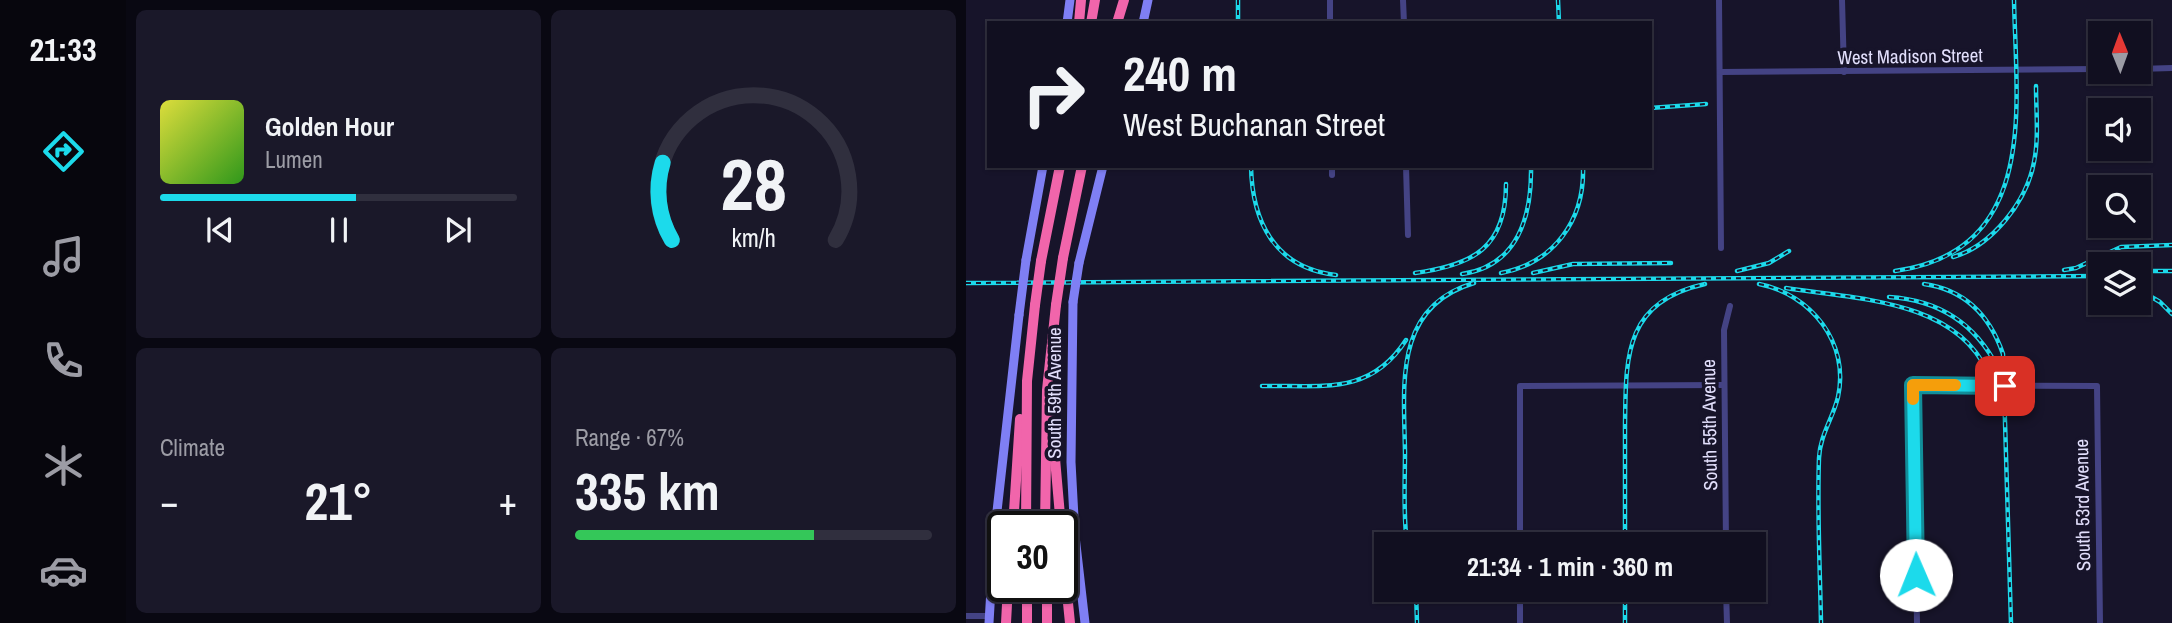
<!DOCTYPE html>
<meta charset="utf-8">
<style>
:root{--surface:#110f20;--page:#1a1829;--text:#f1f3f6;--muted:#9c9ca5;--line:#302f3e;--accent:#1cdaeb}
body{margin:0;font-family:"Archivo Narrow",sans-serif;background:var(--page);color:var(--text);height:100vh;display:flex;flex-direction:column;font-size:26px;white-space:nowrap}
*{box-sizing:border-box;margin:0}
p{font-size:23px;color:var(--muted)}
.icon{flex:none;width:38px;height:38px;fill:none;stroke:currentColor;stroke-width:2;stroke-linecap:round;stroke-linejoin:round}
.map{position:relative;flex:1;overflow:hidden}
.side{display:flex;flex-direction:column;gap:10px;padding:10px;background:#090812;width:840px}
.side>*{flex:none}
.top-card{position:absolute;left:21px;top:21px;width:665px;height:147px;border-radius:0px;box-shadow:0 2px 5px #0004,0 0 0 2px var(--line);background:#110f20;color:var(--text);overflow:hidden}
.needle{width:46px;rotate:359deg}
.buttons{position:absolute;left:1122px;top:21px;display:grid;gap:14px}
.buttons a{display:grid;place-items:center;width:63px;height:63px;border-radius:0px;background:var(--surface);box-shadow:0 2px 5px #0004,0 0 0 2px var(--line);font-size:35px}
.speed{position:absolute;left:21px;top:511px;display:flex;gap:14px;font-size:35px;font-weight:700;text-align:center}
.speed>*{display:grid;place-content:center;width:91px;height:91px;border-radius:50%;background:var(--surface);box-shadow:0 2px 5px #0004,0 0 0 2px var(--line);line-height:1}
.speed .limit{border:4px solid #111;border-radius:10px;background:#fff;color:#111}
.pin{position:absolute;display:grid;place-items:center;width:60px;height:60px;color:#fff;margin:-30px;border-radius:14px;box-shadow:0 4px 10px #0006}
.me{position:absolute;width:77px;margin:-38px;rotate:359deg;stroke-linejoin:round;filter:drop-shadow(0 0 5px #0008)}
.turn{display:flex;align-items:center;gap:24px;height:147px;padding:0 21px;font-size:32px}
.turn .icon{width:91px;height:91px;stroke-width:2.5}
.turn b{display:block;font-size:49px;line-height:60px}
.big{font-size:52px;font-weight:700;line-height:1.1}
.side .widget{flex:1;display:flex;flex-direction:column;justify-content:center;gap:10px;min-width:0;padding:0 24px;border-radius:10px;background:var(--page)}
.side .dial{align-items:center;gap:0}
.dial svg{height:182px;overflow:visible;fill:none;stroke:var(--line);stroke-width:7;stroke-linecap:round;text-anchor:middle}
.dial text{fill:var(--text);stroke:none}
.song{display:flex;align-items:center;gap:21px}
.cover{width:84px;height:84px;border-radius:10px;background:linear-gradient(135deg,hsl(60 70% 55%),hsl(110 70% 35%))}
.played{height:7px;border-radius:4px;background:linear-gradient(90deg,var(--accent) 55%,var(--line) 55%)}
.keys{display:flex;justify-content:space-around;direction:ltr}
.heat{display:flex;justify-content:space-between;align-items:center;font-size:38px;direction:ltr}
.charge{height:10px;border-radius:5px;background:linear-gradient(90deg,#34c759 67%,var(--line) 0)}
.side .tiles{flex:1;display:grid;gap:10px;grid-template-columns:repeat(2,1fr)}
.trip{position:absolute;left:408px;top:532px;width:392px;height:70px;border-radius:0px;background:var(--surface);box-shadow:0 2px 5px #0004,0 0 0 2px var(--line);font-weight:700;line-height:70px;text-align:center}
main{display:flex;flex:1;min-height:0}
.dock{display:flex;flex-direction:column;width:126px;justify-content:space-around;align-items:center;background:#07060d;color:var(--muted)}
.dock .icon{width:49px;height:49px}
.dock .current{color:var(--accent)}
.dock b{font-size:32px;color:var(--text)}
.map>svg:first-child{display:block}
</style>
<main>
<nav class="dock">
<b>21:33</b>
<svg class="icon current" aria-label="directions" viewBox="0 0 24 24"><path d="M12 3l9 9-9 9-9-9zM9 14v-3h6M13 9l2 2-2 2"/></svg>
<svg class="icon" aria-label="music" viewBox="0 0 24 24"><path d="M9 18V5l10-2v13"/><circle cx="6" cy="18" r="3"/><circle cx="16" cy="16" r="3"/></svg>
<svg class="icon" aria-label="phone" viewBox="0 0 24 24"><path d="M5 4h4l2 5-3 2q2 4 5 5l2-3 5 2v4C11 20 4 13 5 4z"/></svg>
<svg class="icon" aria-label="climate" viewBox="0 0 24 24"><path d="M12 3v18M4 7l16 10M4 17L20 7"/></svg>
<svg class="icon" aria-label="car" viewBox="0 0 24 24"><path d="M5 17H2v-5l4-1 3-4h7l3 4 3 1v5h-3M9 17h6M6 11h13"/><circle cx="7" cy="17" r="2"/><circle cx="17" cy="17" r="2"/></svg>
</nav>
<section class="side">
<div class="tiles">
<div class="widget">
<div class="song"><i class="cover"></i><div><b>Golden Hour</b><p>Lumen</p></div></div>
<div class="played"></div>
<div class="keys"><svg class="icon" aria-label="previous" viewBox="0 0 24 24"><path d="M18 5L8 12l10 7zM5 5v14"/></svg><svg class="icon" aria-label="pause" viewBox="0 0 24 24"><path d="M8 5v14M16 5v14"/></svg><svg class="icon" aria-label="next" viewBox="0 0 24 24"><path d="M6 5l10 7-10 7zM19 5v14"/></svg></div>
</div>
<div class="widget dial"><svg viewBox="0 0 100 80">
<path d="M14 69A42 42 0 1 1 86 69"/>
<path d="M14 69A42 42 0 0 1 10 35" stroke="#1cdaeb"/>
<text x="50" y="56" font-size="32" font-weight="700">28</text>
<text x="50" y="72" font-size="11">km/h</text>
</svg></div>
<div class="widget"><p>Climate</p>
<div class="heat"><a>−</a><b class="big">21°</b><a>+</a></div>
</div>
<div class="widget"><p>Range · 67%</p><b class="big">335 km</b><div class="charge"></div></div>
</div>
</section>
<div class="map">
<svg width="1206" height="623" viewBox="0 0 1206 623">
<rect width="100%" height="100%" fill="#17142a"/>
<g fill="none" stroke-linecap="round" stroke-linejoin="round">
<g stroke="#444384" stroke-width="6">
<path d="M364 0V23"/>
<path d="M437 0 438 23"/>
<path d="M753 0 755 248"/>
<path d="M876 0 878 72"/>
<path d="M1172 69 1206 68"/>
<path d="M754 72 1134 69"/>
<path d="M440 166 442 235"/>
<path d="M366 175V166"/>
<path d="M554 544V386L758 385"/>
<path d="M760 544 758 330 764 306"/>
<path d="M554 590V623"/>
<path d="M760 590 761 623"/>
<path d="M0 616H23"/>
<path d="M951 623 947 385 1131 386 1134 623"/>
</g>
<g stroke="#7f7ff4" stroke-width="9">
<path d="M101 23 104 0"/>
<path d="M177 23 182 0"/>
<path d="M60 260 77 166"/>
<path d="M113 263 137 166"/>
<path d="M107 302 105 462 109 536 119 623"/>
<path d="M23 623 28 538 53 315"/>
</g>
<g stroke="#f165ab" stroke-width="10">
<path d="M113 23 115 0"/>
<path d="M125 23 129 0"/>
<path d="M151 23 158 0"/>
<path d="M97 258 116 166"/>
<path d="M75 261 94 166"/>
<path d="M85 413 95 527"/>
<path d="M47 527 54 419"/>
<path d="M60 527 61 381 69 305"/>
<path d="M79 527 81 390 90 305"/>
<path d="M96 543 104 623"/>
<path d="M61 586V623"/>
<path d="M81 586V623"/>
<path d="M40 623 42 586"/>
</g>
<defs>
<g id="rail">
<path d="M272 0V23"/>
<path d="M592 0 593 23"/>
<path d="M684 108 740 104"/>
<path d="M285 166C286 222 309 268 370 275"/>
<path d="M987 257C1026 246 1061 201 1068 162 1073 138 1070 111 1070 86"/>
<path d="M1098 270 1110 268 1155 247 1206 245"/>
<path d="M771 271 803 263 823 251"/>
<path d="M929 271C1074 251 1050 105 1048 0"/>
<path d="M1172 271H1206"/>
<path d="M449 273C507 265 540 248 540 184"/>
<path d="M535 273C588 263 619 220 617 166"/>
<path d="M567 273 607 264 705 263"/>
<path d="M496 274C552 266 566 216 565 166"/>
<path d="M0 283 1134 276"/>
<path d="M793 284C845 294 884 343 872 397 867 418 854 435 853 458 851 512 854 568 855 623"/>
<path d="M958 284C1000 290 1024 316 1037 354L1045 623"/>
<path d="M820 288C887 299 988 299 1021 371"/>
<path d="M1172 289 1194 302 1206 314"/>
<path d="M923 297C973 300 1009 323 1032 368"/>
<path d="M296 386C356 385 404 396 440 340"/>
<path d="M441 544C437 514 439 482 439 452 438 385 427 307 508 283"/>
<path d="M659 544C659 505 659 465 659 426 660 358 657 302 739 284"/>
<path d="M450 590 451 623"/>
<path d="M659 590V623"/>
</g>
</defs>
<use href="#rail" stroke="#1cdaeb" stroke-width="4.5"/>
<use href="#rail" stroke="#17142a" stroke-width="2" stroke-dasharray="5" stroke-linecap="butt"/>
<g stroke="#7f7ff4" stroke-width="9">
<path d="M107 302 113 263"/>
<path d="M53 315 60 260"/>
</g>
<g stroke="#f165ab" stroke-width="10">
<path d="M69 305 75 261"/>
<path d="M90 305 97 258"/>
</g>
</g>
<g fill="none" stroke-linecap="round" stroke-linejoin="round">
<defs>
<path id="route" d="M950 575 947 385 1039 386"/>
</defs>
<use href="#route" stroke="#128e99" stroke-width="18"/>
<use href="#route" stroke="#1cdaeb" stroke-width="12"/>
<path stroke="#f59e0b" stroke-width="12" d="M947 399V385H989"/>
</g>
<g text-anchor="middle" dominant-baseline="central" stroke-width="7" stroke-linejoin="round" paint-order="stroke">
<g font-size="19" fill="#e2dffc" stroke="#17142a">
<text transform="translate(944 56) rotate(-1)">West Madison Street</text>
<text transform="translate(88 393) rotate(-90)">South 59th Avenue</text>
<text transform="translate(743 425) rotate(-91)">South 55th Avenue</text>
<text transform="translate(1116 505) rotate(-91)">South 53rd Avenue</text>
</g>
</g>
</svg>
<div class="buttons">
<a><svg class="needle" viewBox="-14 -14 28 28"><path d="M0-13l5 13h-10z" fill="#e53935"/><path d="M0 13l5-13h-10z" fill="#9c9ca5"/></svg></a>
<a><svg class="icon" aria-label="sound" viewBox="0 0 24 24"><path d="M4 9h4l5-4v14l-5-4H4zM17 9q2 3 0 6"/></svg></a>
<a><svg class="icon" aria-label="search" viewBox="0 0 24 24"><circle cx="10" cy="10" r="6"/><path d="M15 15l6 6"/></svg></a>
<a><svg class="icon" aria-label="layers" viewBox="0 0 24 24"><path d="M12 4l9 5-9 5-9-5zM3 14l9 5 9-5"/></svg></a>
</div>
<div class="speed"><div class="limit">30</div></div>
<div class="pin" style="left:1039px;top:386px;background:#d93025"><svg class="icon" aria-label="arrive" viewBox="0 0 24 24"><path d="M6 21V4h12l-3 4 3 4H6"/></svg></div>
<svg class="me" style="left:950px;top:575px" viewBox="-20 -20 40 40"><circle r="19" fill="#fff"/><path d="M0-13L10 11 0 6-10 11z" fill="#1cdaeb"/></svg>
<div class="trip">21:34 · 1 min · 360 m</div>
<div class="top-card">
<div class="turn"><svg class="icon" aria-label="right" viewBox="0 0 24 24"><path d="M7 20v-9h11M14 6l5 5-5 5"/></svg><div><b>240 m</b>West Buchanan Street</div></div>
</div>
</div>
</main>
